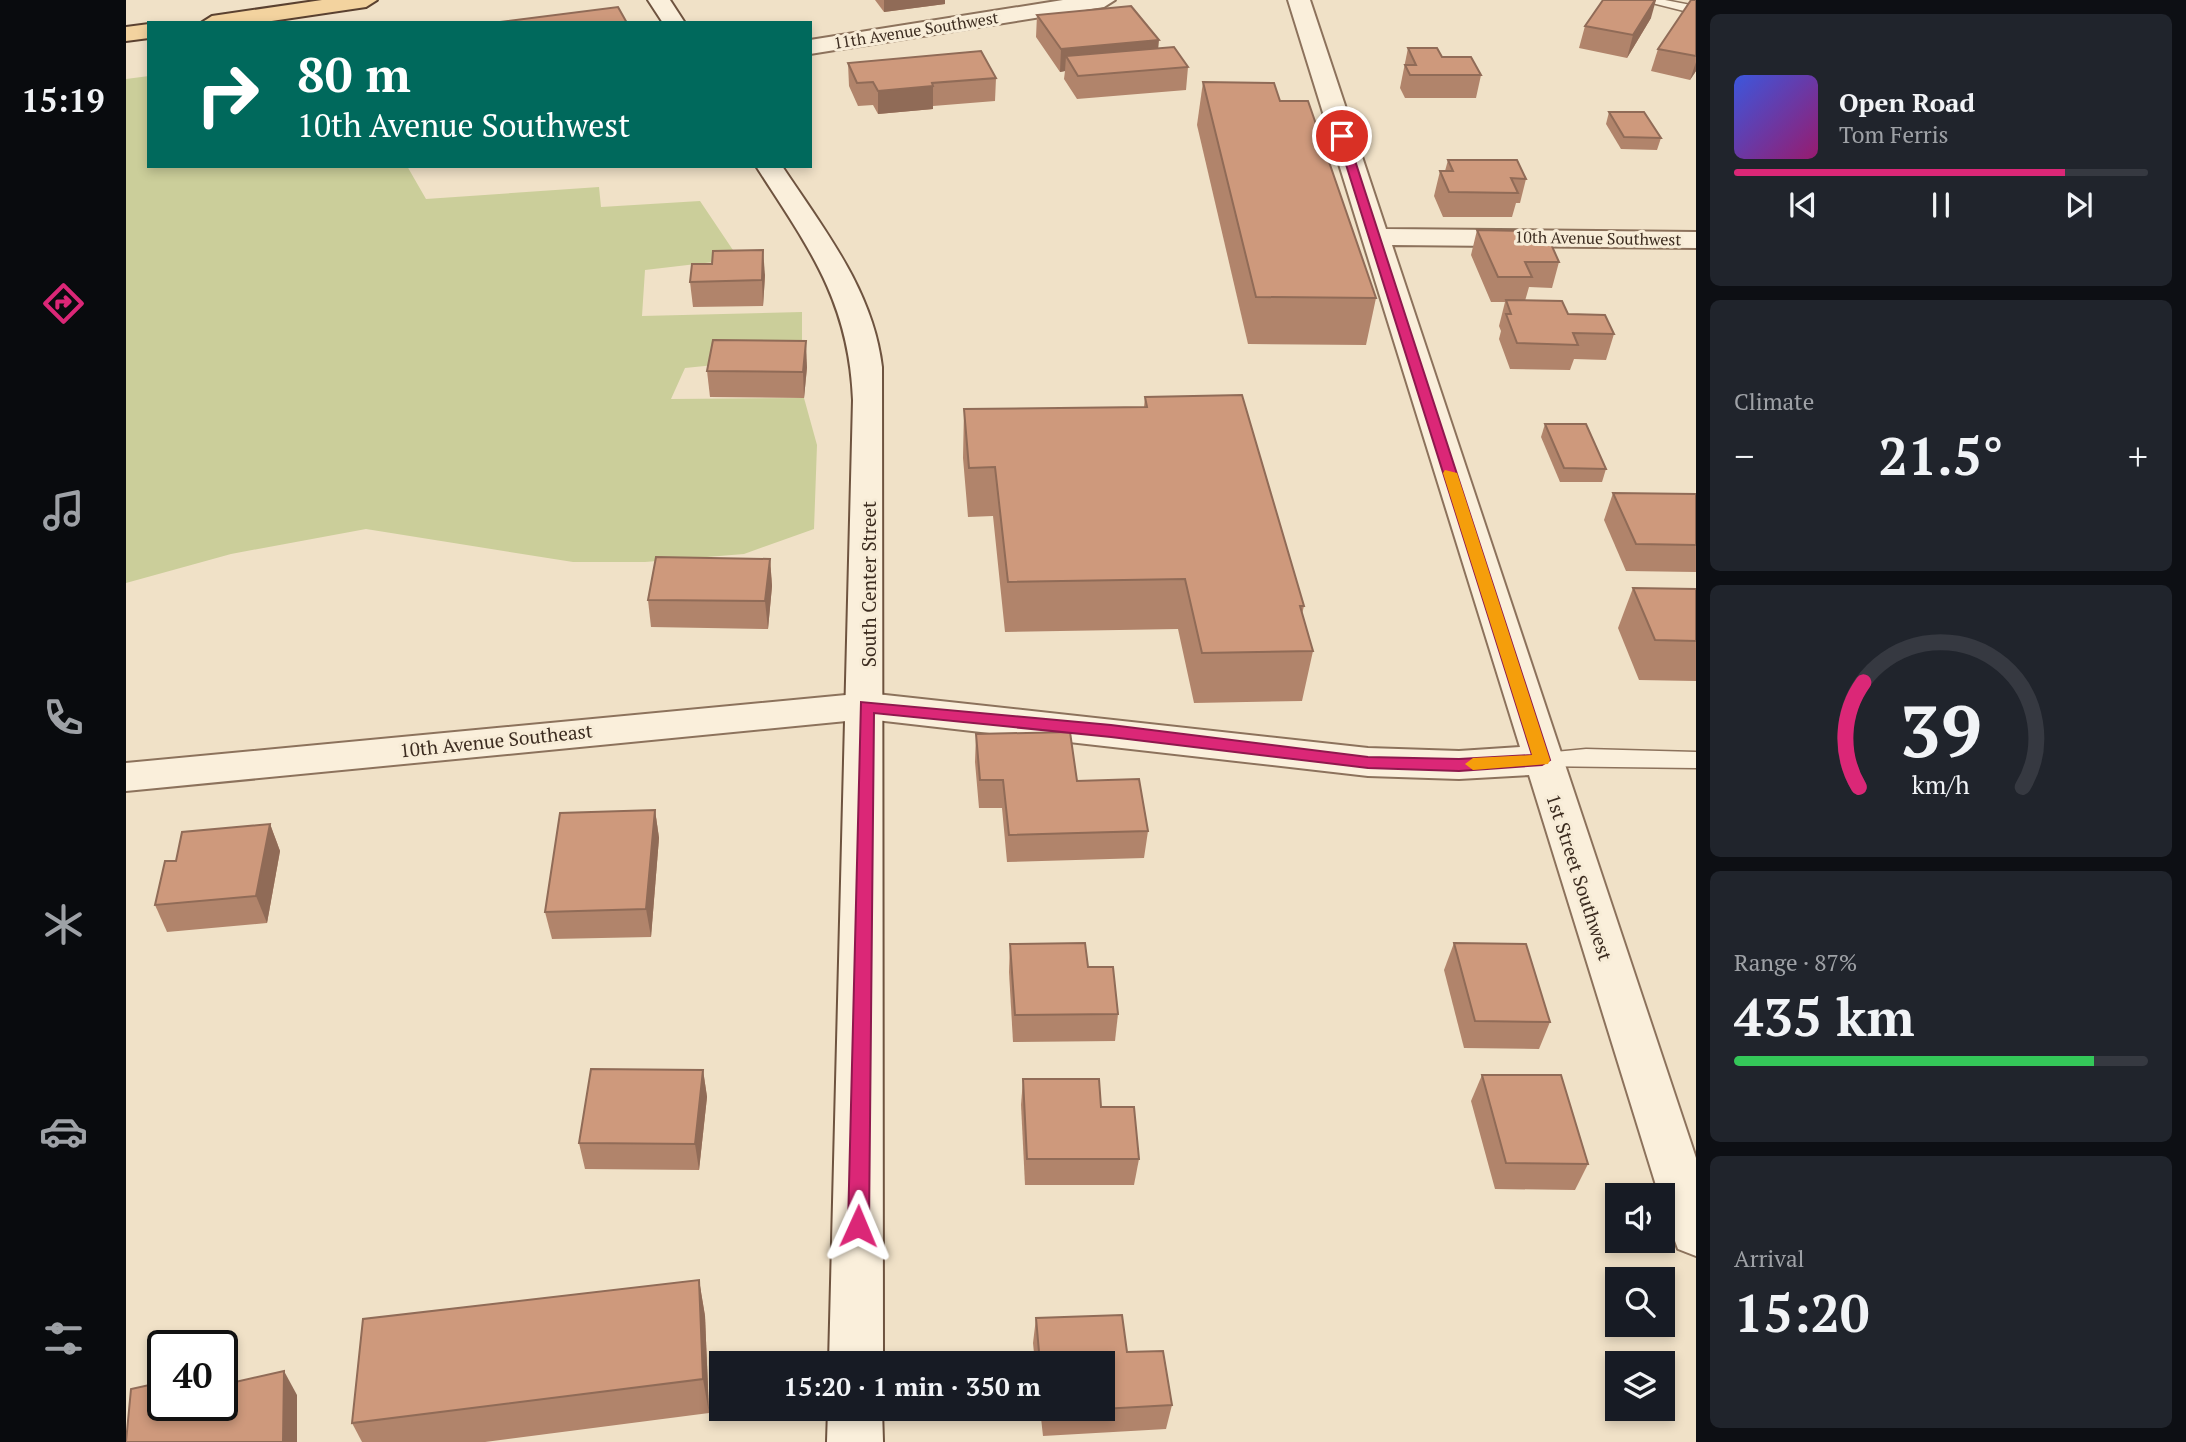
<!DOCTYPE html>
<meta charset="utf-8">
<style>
:root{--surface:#171b24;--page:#20242c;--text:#f1f3f6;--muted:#9ea1a6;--line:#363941;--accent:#db2777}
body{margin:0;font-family:"PT Serif",serif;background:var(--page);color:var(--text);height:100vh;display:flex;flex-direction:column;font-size:26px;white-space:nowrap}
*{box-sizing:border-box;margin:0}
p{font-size:23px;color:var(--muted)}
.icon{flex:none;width:38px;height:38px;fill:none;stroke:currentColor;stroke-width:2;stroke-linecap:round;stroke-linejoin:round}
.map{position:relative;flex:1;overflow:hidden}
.drawer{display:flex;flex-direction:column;gap:14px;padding:14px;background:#0d0f14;width:490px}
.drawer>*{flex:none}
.hud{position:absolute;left:21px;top:21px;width:665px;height:147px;border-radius:0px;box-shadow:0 4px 10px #0003;background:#00695c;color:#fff;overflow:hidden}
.tools{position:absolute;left:1479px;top:1183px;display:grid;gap:14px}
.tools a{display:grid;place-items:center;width:70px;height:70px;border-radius:0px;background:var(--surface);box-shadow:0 4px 10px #0003;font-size:35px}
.speed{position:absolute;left:21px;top:1330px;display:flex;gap:14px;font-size:35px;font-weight:700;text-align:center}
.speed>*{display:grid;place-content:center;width:91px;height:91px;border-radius:50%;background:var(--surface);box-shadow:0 4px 10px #0003;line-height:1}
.speed .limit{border:4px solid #111;border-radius:10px;background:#fff;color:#111}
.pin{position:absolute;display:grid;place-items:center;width:60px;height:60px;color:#fff;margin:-30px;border:4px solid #fff;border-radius:50%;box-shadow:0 2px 7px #0007}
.me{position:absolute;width:77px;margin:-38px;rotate:1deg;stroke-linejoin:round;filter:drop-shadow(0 0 5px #0008)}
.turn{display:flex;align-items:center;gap:24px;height:147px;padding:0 35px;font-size:32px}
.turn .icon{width:91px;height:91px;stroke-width:2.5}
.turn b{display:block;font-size:49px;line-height:60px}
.big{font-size:52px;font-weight:600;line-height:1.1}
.drawer .tile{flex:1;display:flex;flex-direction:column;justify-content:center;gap:10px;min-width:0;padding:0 24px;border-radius:10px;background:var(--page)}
.drawer .dial{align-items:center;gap:0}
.dial svg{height:182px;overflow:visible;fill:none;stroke:var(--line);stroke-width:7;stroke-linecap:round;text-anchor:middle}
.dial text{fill:var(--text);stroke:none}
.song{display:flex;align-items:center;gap:21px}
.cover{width:84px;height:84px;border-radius:10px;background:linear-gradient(135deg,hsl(230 70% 55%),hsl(320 70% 35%))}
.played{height:7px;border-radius:4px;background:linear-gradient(90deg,var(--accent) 80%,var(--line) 80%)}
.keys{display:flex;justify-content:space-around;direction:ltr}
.heat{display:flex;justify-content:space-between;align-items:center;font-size:38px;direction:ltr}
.charge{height:10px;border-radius:5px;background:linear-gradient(90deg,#34c759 87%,var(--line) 0)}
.trip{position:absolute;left:583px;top:1351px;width:406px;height:70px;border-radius:0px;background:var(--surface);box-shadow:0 4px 10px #0003;font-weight:600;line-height:70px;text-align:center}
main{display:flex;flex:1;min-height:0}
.tab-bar{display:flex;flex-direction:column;width:126px;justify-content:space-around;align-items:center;background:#090b0e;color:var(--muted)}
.tab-bar .icon{width:49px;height:49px}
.tab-bar .current{color:var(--accent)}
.tab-bar b{font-size:32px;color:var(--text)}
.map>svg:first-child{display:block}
</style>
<main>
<nav class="tab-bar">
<b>15:19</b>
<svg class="icon current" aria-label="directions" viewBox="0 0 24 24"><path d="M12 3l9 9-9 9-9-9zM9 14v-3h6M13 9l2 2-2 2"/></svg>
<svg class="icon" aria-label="music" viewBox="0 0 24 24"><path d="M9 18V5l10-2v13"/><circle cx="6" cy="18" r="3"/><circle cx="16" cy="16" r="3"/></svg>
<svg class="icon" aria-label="phone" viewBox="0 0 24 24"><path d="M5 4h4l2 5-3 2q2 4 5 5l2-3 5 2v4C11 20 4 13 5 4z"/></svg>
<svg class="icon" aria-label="climate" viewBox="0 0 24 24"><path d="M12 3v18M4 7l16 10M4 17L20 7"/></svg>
<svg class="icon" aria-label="car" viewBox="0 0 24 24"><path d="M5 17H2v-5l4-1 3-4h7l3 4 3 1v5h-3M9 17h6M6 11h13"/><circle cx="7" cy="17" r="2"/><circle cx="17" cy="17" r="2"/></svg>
<svg class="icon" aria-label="filters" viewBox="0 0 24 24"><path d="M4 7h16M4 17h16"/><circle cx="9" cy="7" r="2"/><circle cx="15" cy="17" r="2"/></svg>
</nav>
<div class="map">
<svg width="1570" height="1442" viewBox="0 0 1570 1442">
<rect width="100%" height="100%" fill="#f0e1c7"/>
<path fill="#cbce9a" d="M23 76V166H281L300 199 473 187 475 207 574 201 613 259 519 270 516 316 676 312V356L559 368 545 399 678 398 691 445 688 529 618 554 519 562H447L240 529 105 554 0 583V79Z"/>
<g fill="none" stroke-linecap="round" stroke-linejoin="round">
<defs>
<g id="lane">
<path d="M1514 0H1539L1570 6V14Z"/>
<path d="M1460 749 1570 752V768L1408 766 1404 760 1408 754Z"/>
</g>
<g id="street">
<path d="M937 0H989L978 7 684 54V40Z"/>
<path d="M1162 0H1184L1260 229 1570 232V248L1266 245 1570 1158V1256L1552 1249 1536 1206V1195H1533L1403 775 1333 779 1242 776 741 719 0 791V763L741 693 1242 748 1333 751 1394 747Z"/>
</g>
<g id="secondary">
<path d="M522 0H544L559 23H537Z"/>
<path d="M630 166H656C697 228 747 290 756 367L757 1363H703L727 400C723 300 682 247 630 166Z"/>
<path d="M702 1409H756L757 1442H701Z"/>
</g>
<g id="primary">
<path d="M196 0H251L240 7 132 23H75L86 16Z"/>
<path d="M23 24V38L0 41V27Z"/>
</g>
</defs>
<use href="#lane" stroke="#8c725c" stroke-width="3"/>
<use href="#street" stroke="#8c725c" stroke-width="4"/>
<use href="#secondary" stroke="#6e533f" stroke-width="4"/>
<use href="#primary" stroke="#5a4130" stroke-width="4"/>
<use href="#lane" fill="#faefdb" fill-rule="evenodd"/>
<use href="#street" fill="#faefdb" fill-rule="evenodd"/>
<use href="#secondary" fill="#faefdb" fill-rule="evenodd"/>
<use href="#primary" fill="#f3d39f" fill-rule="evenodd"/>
</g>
<g fill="#b1846b">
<path d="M749 0H819V4L758 12Z"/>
<path d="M1570 0V71L1564 80 1525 71 1532 49Z"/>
<path d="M911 15 1032 48 1062 67 1060 90 951 99 938 79 939 71 934 72 910 37Z"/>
<path d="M1525 18 1501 58 1453 48 1459 26Z"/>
<path d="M1282 48 1316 57 1355 75 1350 98H1279L1274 88Z"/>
<path d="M722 63 870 78 869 101 807 106V109L752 114 747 105 732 106 723 86Z"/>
<path d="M1077 82 1154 101 1250 298 1240 345 1122 344 1071 125Z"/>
<path d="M1483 112 1535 138 1531 150 1495 149 1480 124Z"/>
<path d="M1322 160 1400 179 1394 203H1390L1386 217H1317L1308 196 1314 171H1319Z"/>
<path d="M1351 230 1405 244 1433 262 1426 288 1403 287 1399 301 1442 314 1488 334 1480 360 1448 359 1444 370 1384 369 1373 339 1375 331 1373 326 1379 302H1365L1345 255Z"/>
<path d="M639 275 637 306 567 307 564 282Z"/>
<path d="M681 367 678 398 584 397 581 371Z"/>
<path d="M1019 397 1178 606 1176 614 1187 651 1176 701 1068 703 1052 629 879 632 867 516 842 517 837 458 838 409 1018 407Z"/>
<path d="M1419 424 1480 469 1476 482H1434L1415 437Z"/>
<path d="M1487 493 1570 494V572L1500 571 1478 520Z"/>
<path d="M644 559 646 586 642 629 525 627 522 600Z"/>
<path d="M1507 588 1570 589V681L1513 680 1492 628Z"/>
<path d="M850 734 951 781 1022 831 1018 858 881 862 876 808H853L849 762Z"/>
<path d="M529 810 533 838 525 937 426 939 419 912Z"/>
<path d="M144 824 154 851 141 923 41 932 29 905 50 861Z"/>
<path d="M1328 943 1424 1022 1413 1049 1338 1048 1318 970Z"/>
<path d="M884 944 962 967 992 1014 989 1041 887 1042 883 972Z"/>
<path d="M577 1070 581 1097 573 1170 459 1169 453 1143Z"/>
<path d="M1356 1075 1462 1164 1449 1190 1369 1189 1345 1101Z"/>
<path d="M897 1079 975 1107 1013 1159 1008 1185H899L895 1105Z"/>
<path d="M573 1280 579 1316 583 1413 359 1442H236L226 1423Z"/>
<path d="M910 1318 1001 1352 1046 1405 1040 1429 917 1436 914 1409H976V1363H909L907 1343Z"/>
</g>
<g fill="#906b57">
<path d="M758 0H819V4L758 12Z"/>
<path d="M1529 0H1530L1525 18 1501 58 1507 35Z"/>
<path d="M1033 40 1031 62 940 56 939 71 934 72 935 49Z"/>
<path d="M1570 62V71L1564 80Z"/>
<path d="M807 86V109L752 114V91Z"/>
<path d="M637 250 639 275 637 306 636 280Z"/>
<path d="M680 341 681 367 678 398 677 372Z"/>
<path d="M644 559 646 586 642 629 639 601Z"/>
<path d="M529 810 533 838 525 937 520 909Z"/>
<path d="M144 824 154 851 141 923 130 896Z"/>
<path d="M577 1070 581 1097 573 1170 569 1144Z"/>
<path d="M573 1280 579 1316 583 1413 577 1379Z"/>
<path d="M158 1371 171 1395V1442H157Z"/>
</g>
<g fill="#ce997c" stroke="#906b57" stroke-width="2">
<path d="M1477 0H1529L1507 35 1459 26Z"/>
<path d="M1565 0H1570V56L1532 49Z"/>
<path d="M1005 6 1033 40 935 49 911 15Z"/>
<path d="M492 7 501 23H366Z"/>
<path d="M1048 47 1062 67 952 76 940 56Z"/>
<path d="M1282 48H1311L1316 57H1345L1355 75H1284L1279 65H1290Z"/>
<path d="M855 51 870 78 806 83 807 86 752 91 747 82 731 83 722 63Z"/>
<path d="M1077 82 1148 83 1154 101H1182L1250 298 1130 297Z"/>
<path d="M1483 112H1518L1535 138 1498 137Z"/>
<path d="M1322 160H1391L1400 179 1385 178 1392 193 1323 192 1314 171H1327Z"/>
<path d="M1351 230 1399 231 1405 244H1425L1433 262H1399L1406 277H1372Z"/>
<path d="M637 250 636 280 564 282 566 264H586L587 251Z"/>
<path d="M1380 300 1436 301 1442 314 1479 315 1488 334 1447 333 1452 345 1391 343 1380 314H1385Z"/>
<path d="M587 340 680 341 677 372 581 371Z"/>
<path d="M1116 395 1178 606H1174L1187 651 1076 653 1059 579 882 582 869 467 843 468 838 409 1021 407 1019 397Z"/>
<path d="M1419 424H1460L1480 469 1438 468Z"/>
<path d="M1487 493 1570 494V545L1510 544Z"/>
<path d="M530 557 644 559 639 601 522 600Z"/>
<path d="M1507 588 1570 589V641L1529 640Z"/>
<path d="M944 732 951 781 1013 779 1022 831 883 835 877 780H854L850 734Z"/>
<path d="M529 810 520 909 419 912 434 813Z"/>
<path d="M144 824 130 896 29 905 39 861H50L56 832Z"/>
<path d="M959 943 962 967H987L992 1014 889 1015 884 944Z"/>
<path d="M1328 943 1400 944 1424 1022 1349 1021Z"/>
<path d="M465 1069 577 1070 569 1144 453 1143Z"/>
<path d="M1356 1075H1435L1462 1164 1380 1163Z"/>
<path d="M897 1079H973L975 1107H1008L1013 1159H901Z"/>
<path d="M573 1280 577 1379 226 1423 237 1319Z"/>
<path d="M996 1315 1001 1352 1037 1351 1046 1405 976 1409V1363H914L910 1318Z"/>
<path d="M158 1371 157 1442H0L5 1389 37 1382V1405H96V1385Z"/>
<path d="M919 1409H975L919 1412Z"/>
</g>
<path fill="#db2777" stroke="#8e194d" stroke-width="2" d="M1216 133 1221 136 1424 760 1416 765 1333 771 1242 768 985 737 748 713 743 1226 740 1233 732 1236 725 1233 722 1226 735 702 985 725 1242 757 1333 759 1406 755 1211 136Z"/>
<path fill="#f59e0b" d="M1319 470 1331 473 1424 760 1422 764 1347 770 1339 764 1347 758 1406 755 1317 473Z"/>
<g text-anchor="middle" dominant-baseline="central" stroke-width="6" stroke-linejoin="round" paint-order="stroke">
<g font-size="16" fill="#3c2c20" stroke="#f7ecd7">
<text transform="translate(790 30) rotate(-9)">11th Avenue Southwest</text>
<text transform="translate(1472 238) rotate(1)">10th Avenue Southwest</text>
</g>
<g font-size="19" fill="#3c2c20" stroke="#f7ecd7">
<text transform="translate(742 584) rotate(-90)">South Center Street</text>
<text transform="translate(370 740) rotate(-6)">10th Avenue Southeast</text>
<text transform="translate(1454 877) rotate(72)">1st Street Southwest</text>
</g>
</g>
</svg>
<div class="tools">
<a><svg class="icon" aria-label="sound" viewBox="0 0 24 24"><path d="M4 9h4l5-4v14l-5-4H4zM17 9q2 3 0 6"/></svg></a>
<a><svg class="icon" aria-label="search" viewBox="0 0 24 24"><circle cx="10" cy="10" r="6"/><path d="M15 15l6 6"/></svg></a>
<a><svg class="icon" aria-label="layers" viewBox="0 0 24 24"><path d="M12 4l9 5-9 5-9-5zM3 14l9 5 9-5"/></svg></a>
</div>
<div class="speed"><div class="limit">40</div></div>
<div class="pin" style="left:1216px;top:136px;background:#d93025"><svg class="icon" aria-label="arrive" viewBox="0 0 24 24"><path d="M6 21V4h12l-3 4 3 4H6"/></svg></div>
<svg class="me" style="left:732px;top:1226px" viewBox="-20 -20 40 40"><path d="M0-17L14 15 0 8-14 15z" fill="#db2777" stroke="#fff" stroke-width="4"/></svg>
<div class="trip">15:20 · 1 min · 350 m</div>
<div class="hud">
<div class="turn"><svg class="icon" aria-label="right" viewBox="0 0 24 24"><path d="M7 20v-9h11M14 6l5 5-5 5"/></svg><div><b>80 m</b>10th Avenue Southwest</div></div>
</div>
</div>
<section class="drawer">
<div class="tile">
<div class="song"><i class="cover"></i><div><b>Open Road</b><p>Tom Ferris</p></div></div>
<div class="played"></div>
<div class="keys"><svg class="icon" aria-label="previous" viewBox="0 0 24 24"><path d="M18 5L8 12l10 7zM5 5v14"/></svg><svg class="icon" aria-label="pause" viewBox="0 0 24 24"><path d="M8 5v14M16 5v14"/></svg><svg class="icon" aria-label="next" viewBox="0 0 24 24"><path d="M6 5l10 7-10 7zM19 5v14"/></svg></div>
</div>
<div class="tile"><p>Climate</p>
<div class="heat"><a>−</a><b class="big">21.5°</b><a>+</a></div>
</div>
<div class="tile dial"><svg viewBox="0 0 100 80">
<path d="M14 69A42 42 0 1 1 86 69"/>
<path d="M14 69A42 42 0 0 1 16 23" stroke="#db2777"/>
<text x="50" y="56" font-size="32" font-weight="700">39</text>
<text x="50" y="72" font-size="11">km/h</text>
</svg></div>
<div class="tile"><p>Range · 87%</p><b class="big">435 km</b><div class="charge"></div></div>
<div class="tile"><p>Arrival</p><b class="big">15:20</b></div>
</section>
</main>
